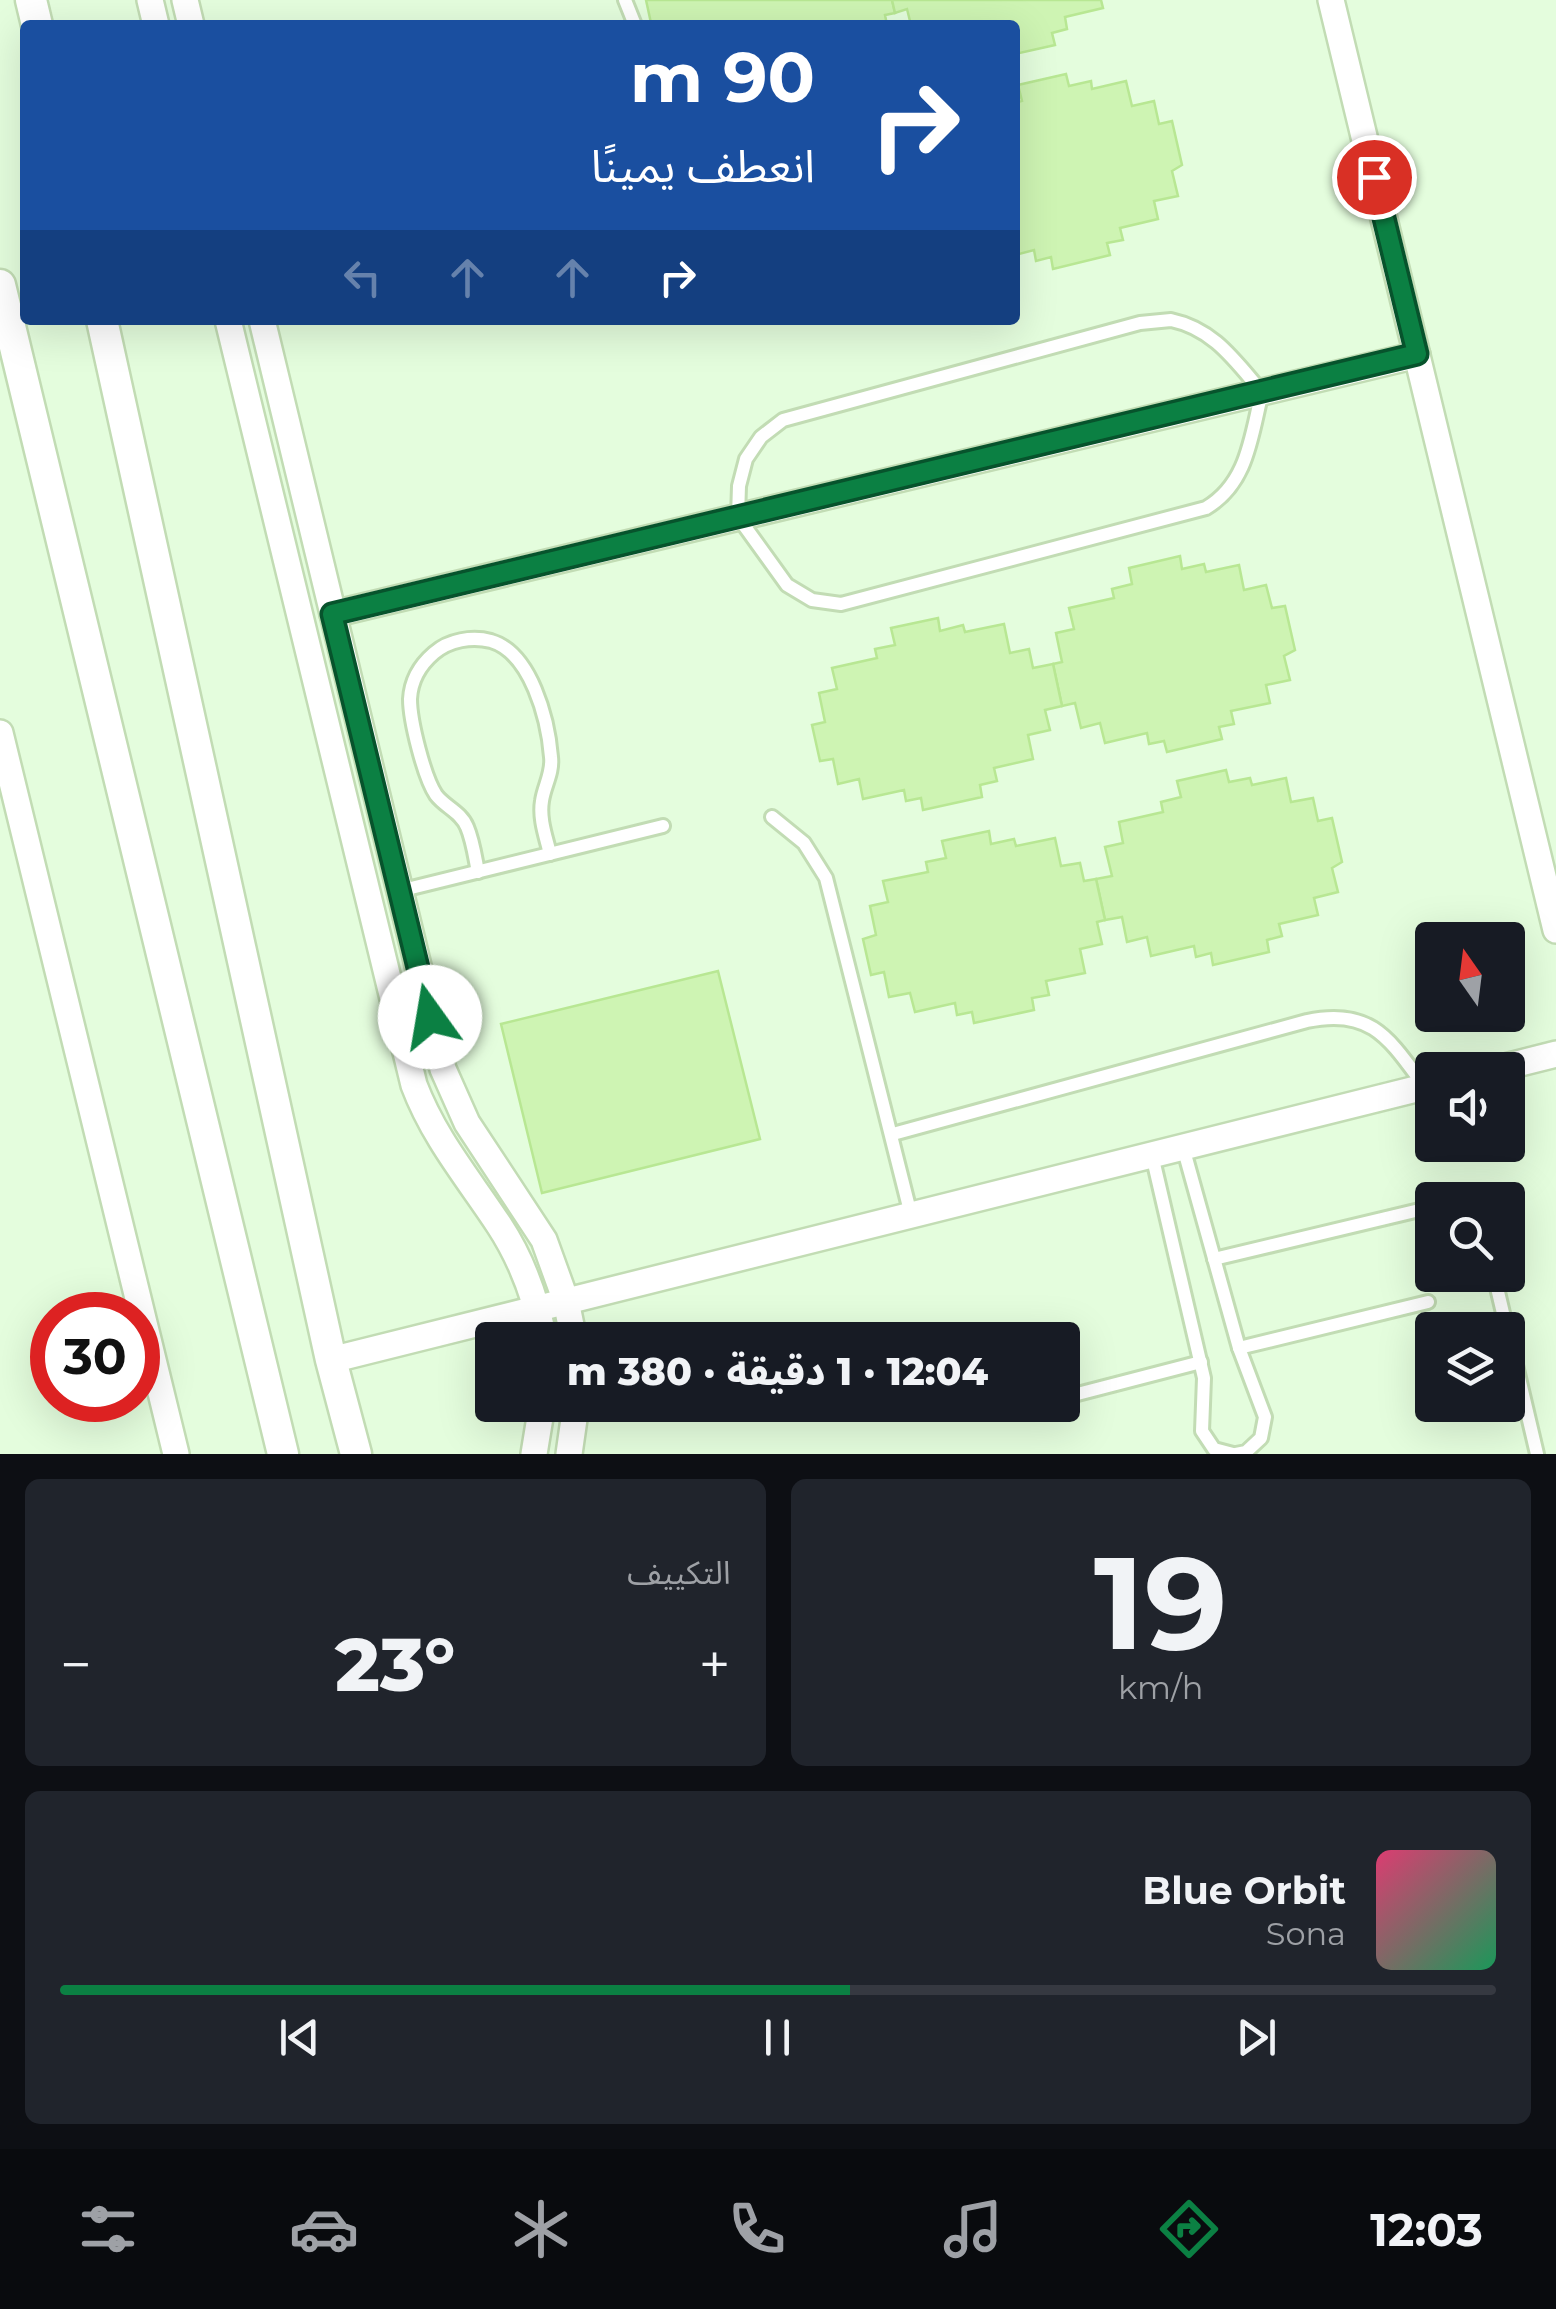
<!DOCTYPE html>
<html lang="ar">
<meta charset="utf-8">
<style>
:root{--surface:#171b24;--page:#20242c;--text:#f1f3f6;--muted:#9ea1a6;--line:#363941;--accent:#0b8043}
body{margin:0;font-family:Montserrat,"Noto Sans Arabic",sans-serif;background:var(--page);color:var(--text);direction:rtl;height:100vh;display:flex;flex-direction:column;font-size:38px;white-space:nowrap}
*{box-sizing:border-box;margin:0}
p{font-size:32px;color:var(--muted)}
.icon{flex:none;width:55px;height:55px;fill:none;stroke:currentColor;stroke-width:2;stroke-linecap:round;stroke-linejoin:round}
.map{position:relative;height:1454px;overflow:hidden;direction:ltr}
.sheet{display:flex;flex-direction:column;gap:25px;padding:25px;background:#0d0f14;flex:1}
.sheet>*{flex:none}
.hud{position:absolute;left:20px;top:20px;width:1000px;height:305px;border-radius:10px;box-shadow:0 10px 40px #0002;direction:rtl;background:#1a4fa0;color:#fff;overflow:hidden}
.needle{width:65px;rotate:346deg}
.tools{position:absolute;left:1415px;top:922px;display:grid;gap:20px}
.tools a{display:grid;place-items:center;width:110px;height:110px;border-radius:10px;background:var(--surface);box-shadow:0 10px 40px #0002;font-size:50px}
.speed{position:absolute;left:30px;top:1292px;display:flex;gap:20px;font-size:50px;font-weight:700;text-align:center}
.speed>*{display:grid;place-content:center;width:130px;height:130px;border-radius:50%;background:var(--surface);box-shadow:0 10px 40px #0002;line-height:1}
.speed .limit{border:15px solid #d22;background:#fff;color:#111}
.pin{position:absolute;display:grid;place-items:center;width:85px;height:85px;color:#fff;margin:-42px;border:5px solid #fff;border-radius:50%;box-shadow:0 2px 10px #0007}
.me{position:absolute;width:110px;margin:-55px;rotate:347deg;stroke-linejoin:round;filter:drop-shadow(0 0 8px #0008)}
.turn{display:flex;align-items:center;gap:35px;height:210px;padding:0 40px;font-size:45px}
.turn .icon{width:130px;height:130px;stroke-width:2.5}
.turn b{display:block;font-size:70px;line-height:85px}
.lanes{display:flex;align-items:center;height:95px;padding:0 40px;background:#0003;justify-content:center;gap:50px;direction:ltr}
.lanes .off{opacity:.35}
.big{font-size:75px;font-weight:800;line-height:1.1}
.sheet .tile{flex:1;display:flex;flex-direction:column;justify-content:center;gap:15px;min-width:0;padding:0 35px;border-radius:15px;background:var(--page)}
.sheet .dial{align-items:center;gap:0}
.dial b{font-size:130px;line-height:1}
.song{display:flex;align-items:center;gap:30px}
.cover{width:120px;height:120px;border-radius:15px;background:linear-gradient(135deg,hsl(340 70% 55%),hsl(150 70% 35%))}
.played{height:10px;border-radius:5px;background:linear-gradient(90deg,var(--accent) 55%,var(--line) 55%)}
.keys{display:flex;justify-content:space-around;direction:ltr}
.heat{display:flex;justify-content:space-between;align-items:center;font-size:55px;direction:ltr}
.sheet .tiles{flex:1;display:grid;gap:25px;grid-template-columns:1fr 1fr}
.tile:last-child{grid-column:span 2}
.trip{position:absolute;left:475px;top:1322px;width:605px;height:100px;border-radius:10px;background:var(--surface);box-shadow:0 10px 40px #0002;font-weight:800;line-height:100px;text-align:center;direction:rtl}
.tab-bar{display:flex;height:160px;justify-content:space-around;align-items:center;background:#090b0e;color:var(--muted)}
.tab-bar .icon{width:70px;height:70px}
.tab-bar .selected{color:var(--accent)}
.tab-bar b{font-size:45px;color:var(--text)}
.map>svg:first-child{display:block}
</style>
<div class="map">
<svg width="1556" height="1454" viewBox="0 0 1556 1454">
<rect width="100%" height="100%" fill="#e4fddd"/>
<g fill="#cef4b3" stroke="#b8e793" stroke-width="2.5">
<path d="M646 0H892L895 13 885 15 887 25H644L651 23Z"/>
<path d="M892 0H1101L1103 8 1065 17 1067 29 1052 33 1055 45 1015 54V25H911L907 9 895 13Z"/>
<path d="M1066 74 1069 86 1091 81 1092 89 1126 81 1132 106 1154 101 1159 124 1172 121 1182 165 1172 171 1178 196 1154 201 1158 219 1120 228 1123 240 1107 243 1110 255 1053 269 1051 257 1036 261 1034 250 1015 255V103L1022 101 1018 85Z"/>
<path d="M1180 556 1182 569 1204 564 1206 572 1239 565 1244 590 1266 585 1272 608 1285 606 1295 650 1284 656 1290 680 1266 685 1270 703 1231 711 1234 724 1219 727 1222 739 1167 752 1164 741 1149 744 1147 733 1105 743 1100 723 1081 728 1075 703 1062 706 1053 664 1062 662 1056 633 1074 629 1069 608 1114 598 1112 589 1132 584 1129 568Z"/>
<path d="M938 618 940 631 963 625 965 632 1004 624 1010 653 1029 649 1033 668 1053 664 1062 706 1045 710 1050 730 1028 735 1033 759 994 768 997 781 980 785 982 797 923 810 921 798 906 801 904 790 863 799 859 779 838 784 833 759 820 761 812 725 825 722 819 693 837 689 832 668 877 658 875 649 895 645 891 628Z"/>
<path d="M1226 770 1229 782 1250 778 1252 785 1286 778 1291 802 1313 798 1318 821 1332 818 1342 862 1332 868 1338 892 1314 898 1318 915 1279 924 1282 936 1267 940 1269 952 1213 965 1211 953 1196 957 1194 946 1151 956 1147 937 1127 942 1122 917 1105 920 1096 879 1112 876 1105 847 1123 843 1119 822 1163 812 1161 802 1181 797 1177 781Z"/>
<path d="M989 831 991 844 1014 839 1016 846 1055 838 1061 866 1080 863 1084 881 1096 879 1105 920 1097 922 1102 944 1080 949 1085 973 1046 981 1049 995 1032 998 1034 1010 974 1023 972 1012 957 1015 955 1003 915 1012 910 993 889 997 884 972 871 975 863 939 876 935 870 906 888 902 883 881 928 872 926 862 946 858 942 841Z"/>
<path d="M718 971 760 1139 542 1193 501 1024Z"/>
</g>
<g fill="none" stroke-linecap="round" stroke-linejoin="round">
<defs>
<g id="service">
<path d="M625 0 635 25"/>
<path d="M1171 320C1214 329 1235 361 1262 392 1251 436 1248 483 1206 508L841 604 812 600 787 585 738 517 739 486 746 459 761 437 783 420 1140 323Z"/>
<path d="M772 817 804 843 826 878 911 1215"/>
<path d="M478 872C475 857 473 841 467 827 461 812 445 807 436 795 424 777 410 721 410 699 411 681 420 665 434 653 449 640 472 636 491 641 531 653 548 719 551 757 553 773 544 786 542 801 539 819 546 837 550 854"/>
<path d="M399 891 663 826"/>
<path d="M893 1134 1307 1021C1372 1007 1390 1040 1425 1087"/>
<path d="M1183 1147 1239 1348 1265 1417 1261 1438 1246 1452 1236 1454"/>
<path d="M1152 1155 1204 1378 1202 1431 1214 1449 1233 1454"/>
<path d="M1214 1259 1432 1207"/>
<path d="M1494 1275 1507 1330"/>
<path d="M1508 1331 1537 1454"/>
<path d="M1239 1348 1428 1302"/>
<path d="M1062 1398 1201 1362"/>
<path d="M1020 1409 1035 1405"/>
</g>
<g id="minor">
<path d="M150 0 156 25"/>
<path d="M185 0 191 25"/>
<path d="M1331 0 1556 930"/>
<path d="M228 320 414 1085C434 1138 468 1178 499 1225 522 1260 536 1299 544 1340"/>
<path d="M262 320 443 1069 467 1123 544 1240 566 1301 574 1340"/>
<path d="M333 614 1417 355"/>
<path d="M0 733 176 1454"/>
<path d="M1493 1070 1556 1054"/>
<path d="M331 1360 1432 1085"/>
<path d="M534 1454 542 1405"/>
<path d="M569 1454 576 1405"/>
</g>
<g id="tertiary">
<path d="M31 0 37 25"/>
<path d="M0 285 283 1454"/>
<path d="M102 320 331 1360 356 1454"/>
</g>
</defs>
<use href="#service" stroke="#c2dcb4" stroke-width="18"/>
<use href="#minor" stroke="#c2dcb4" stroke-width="30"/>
<use href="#tertiary" stroke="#c2dcb4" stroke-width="35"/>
<use href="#service" stroke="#fff" stroke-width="12"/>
<use href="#minor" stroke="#fff" stroke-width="25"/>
<use href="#tertiary" stroke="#fff" stroke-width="30"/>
</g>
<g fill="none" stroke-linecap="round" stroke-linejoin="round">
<defs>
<path id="route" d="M430 1017 332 614 1417 354 1374 177"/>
</defs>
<use href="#route" stroke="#07532c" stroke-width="25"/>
<use href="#route" stroke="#0b8043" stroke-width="18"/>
</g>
</svg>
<div class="tools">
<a><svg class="needle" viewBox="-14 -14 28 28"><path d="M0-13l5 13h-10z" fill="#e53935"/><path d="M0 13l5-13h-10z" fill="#9ea1a6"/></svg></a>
<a><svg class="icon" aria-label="sound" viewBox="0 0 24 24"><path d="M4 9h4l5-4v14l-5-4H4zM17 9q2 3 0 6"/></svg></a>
<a><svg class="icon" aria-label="search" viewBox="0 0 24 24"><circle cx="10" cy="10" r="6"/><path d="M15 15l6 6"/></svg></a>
<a><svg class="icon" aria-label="layers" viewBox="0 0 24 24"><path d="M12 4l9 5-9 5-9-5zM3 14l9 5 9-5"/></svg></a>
</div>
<div class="speed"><div class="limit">30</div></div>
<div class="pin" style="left:1374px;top:177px;background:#d93025"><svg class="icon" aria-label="arrive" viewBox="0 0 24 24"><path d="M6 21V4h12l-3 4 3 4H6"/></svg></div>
<svg class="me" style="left:430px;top:1017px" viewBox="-20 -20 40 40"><circle r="19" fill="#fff"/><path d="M0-13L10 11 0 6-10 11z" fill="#0b8043"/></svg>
<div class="trip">12:04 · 1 دقيقة · 380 m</div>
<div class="hud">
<div class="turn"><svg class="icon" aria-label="right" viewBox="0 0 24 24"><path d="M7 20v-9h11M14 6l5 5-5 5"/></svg><div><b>90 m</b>انعطف يمينًا</div></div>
<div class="lanes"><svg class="icon off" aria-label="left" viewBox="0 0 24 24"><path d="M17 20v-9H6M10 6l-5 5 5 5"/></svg><svg class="icon off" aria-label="ahead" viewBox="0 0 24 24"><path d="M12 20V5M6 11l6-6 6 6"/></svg><svg class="icon off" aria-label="ahead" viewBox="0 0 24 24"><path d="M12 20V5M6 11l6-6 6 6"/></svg><svg class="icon" aria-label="right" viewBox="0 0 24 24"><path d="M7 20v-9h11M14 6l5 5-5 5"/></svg></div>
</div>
</div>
<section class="sheet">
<div class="tiles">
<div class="tile dial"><b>19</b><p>km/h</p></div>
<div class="tile"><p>التكييف</p>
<div class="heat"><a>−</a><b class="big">23°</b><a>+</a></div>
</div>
<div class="tile">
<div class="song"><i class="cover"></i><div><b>Blue Orbit</b><p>Sona</p></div></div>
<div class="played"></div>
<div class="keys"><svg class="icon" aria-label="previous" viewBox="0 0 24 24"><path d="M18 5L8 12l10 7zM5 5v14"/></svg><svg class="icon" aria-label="pause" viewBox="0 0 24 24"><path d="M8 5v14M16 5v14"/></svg><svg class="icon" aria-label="next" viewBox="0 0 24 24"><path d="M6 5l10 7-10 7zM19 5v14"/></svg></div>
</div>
</div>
</section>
<nav class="tab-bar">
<b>12:03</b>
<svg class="icon selected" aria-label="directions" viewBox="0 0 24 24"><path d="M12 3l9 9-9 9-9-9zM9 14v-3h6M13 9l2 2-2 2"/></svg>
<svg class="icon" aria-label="music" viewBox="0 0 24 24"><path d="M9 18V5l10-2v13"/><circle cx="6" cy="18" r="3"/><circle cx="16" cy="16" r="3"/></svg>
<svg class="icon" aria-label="phone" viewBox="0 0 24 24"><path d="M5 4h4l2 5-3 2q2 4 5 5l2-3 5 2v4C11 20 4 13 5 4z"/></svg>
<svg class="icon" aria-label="climate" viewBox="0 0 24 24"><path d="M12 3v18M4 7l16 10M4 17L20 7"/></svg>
<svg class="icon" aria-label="car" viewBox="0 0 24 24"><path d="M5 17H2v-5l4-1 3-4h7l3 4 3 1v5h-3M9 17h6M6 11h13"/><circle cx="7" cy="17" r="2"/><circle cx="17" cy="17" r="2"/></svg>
<svg class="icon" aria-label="filters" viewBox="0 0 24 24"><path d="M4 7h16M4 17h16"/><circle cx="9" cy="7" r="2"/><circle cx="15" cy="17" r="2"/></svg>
</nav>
